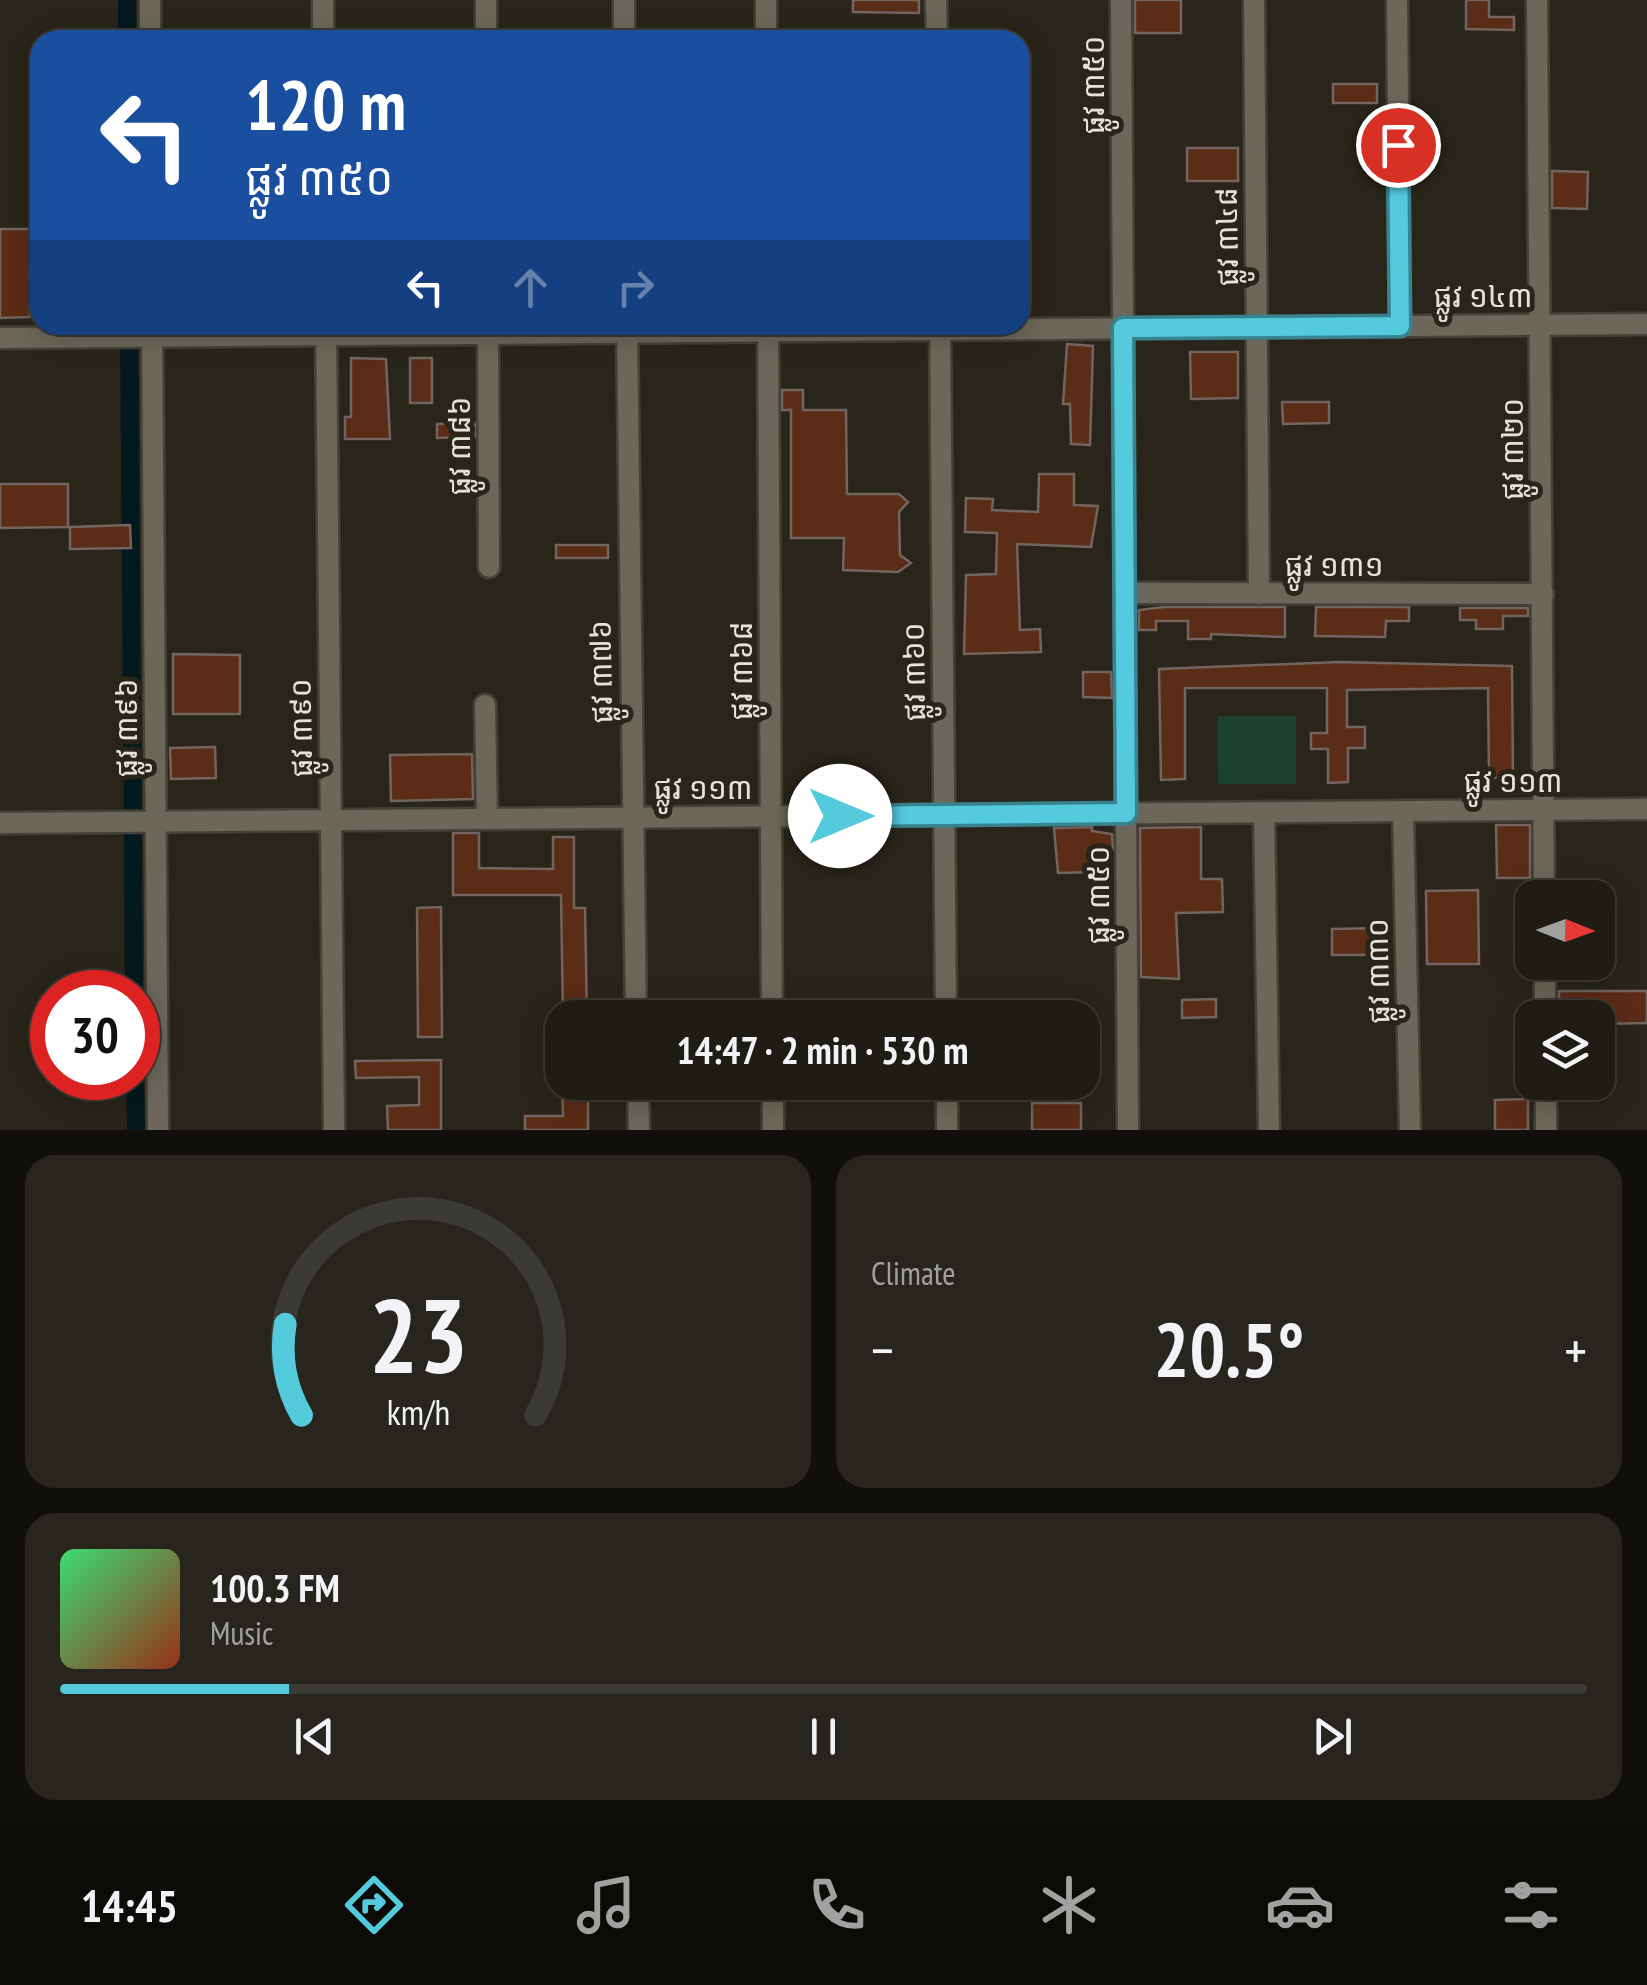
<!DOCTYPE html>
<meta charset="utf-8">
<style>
:root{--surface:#1f1c14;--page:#27251d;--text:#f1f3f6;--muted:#a1a1a0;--line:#3c3a34;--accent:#54cadd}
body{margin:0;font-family:"PT Sans Narrow","Noto Sans Khmer",sans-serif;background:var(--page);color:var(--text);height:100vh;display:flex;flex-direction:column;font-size:38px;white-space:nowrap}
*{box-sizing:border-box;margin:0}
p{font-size:32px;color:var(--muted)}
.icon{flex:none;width:55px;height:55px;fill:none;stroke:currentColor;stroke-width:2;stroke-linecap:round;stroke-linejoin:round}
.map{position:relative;height:1130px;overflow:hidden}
.sheet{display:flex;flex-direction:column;gap:25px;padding:25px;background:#110f0b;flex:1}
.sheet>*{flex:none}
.banner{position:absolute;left:30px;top:30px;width:1000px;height:305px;border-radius:30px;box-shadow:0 5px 25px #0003,0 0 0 2px var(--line);background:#1a4fa0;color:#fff;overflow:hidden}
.needle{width:65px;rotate:91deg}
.tools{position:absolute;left:1515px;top:880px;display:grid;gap:20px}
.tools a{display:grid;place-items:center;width:100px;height:100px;border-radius:20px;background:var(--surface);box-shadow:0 5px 25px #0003,0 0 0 2px var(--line);font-size:50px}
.speed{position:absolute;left:30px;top:970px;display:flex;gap:20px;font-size:50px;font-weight:700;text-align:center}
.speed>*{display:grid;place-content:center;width:130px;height:130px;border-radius:50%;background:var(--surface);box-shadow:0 5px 25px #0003,0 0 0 2px var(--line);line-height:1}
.speed .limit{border:15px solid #d22;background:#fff;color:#111}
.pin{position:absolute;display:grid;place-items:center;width:85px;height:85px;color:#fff;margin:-42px;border:5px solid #fff;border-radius:50%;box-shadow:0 2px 10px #0007}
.me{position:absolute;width:110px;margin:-55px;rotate:90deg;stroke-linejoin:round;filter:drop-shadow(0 0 8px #0008)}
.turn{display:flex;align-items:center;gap:35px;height:210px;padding:0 50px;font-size:45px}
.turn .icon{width:130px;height:130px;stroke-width:2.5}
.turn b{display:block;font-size:70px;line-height:85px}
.lanes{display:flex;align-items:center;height:95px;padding:0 50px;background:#0003;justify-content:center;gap:50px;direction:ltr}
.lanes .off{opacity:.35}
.big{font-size:75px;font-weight:600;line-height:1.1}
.sheet .tile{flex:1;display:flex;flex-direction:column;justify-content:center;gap:15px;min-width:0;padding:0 35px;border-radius:30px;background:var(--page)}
.sheet .dial{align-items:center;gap:0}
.dial svg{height:260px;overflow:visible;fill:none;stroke:var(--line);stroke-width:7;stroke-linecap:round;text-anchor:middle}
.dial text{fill:var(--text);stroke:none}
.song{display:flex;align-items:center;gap:30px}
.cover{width:120px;height:120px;border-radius:15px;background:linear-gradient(135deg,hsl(140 70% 55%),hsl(10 70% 35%))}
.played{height:10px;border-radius:5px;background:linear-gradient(90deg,var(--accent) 15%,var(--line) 15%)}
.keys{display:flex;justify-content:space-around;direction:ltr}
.heat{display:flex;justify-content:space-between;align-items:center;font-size:55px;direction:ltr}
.sheet .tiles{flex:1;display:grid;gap:25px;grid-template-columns:1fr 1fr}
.tile:last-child{grid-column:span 2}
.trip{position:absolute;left:545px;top:1000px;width:555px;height:100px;border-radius:30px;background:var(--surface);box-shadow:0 5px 25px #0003,0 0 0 2px var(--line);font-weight:600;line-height:100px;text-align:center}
.tabs{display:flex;height:160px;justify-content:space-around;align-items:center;background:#0c0b08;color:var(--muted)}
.tabs .icon{width:70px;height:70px}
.tabs .current{color:var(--accent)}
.tabs b{font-size:45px;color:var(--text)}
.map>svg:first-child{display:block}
</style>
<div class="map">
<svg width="1647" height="1130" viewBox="0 0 1647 1130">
<rect width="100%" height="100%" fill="#29251a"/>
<path fill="#1c4130" d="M1217 716H1296V784H1218Z"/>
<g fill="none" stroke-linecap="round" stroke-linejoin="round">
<g stroke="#03191d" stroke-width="18">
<path d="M127 0V40"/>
<path d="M129 325 134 992"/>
<path d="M135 1078 136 1130"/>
</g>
</g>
<g fill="#5b2c16" stroke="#72645e" stroke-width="2.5">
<path d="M853 0H919V13L853 12Z"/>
<rect x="1135" y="0" width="46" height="33"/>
<path d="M1466 0H1489V17H1514V30L1466 29Z"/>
<rect x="1333" y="84" width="44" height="19"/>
<rect x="1187" y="148" width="51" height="33"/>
<path d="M1552 171 1588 172 1587 209 1552 208Z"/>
<path d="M0 229H40V271H29L30 317 0 318Z"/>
<path d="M1067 344 1093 346 1090 445 1071 444 1070 404H1063Z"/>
<path d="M1190 352H1238V398L1191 399Z"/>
<path d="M351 358 386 359 390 439H345V417H351Z"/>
<rect x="410" y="358" width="22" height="45"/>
<path d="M782 390H803V410H846L847 494H899L908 502 899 512 900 555 911 563 898 572 843 570 844 538H791V410H782Z"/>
<path d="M1282 402H1329V423L1283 424Z"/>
<path d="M475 423V437L437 438V424Z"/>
<path d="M1039 474H1074V505L1098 506 1091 547 1017 544 1020 630 1040 629 1041 652 964 654 966 575 996 574 997 533 965 532 966 498 993 499 992 510 1038 512Z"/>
<path d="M0 484H68V527L0 528Z"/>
<path d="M130 525 131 548 70 549V527Z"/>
<rect x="556" y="545" width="52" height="13"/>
<path d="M1164 607H1285V637L1211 634V639H1188V621H1156V630H1139V610Z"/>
<path d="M1316 607H1409V621H1386L1385 637 1315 636Z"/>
<path d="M1460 608H1528V616H1503V629H1476V620H1460Z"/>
<path d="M173 654 240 655V714H173Z"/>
<path d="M1339 662 1512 666 1513 777 1489 778 1488 688 1347 690V727H1365V748H1348V782L1328 783V749H1311V733H1327V688H1185V779L1161 780 1159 669Z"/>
<path d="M1083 672H1111L1112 698 1083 697Z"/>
<path d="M215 747 216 778 171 779 170 748Z"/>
<path d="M472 754 473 799 391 801 390 755Z"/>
<path d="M1496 825H1530V878H1497Z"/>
<path d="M1092 827V831L1112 834 1113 850H1094V872L1058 873 1054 828Z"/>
<path d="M1201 827V879H1222L1223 912 1176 913 1179 979 1141 977 1140 828Z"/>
<path d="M453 833H479V868L553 869V837H574V908H585L587 1018H563L561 895H453Z"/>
<path d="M1478 890 1479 964H1427L1426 891Z"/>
<path d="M441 907 442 1037H418L417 908Z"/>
<path d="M1384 928 1383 955H1332V929Z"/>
<path d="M1559 991H1647V1023L1598 1024V1018H1559Z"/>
<path d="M1216 999V1017L1182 1018V1000Z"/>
<path d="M441 1060V1130H388L387 1106 419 1105V1077L356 1078 355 1061Z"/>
<path d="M562 1082H588V1130H525V1116H563Z"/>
<path d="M1528 1099V1130H1495V1100Z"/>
<rect x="1032" y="1103" width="49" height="27"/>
</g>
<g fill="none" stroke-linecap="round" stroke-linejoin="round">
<defs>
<g id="minor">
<path d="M150 0V40"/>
<path d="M323 0V40"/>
<path d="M486 0V40"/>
<path d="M624 0V40"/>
<path d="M766 0V40"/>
<path d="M936 0 937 40"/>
<path d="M1121 0 1128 1130"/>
<path d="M1254 0 1259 594"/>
<path d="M1397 0 1400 326"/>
<path d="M1537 0 1544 898"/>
<path d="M326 325 334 1130"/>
<path d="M488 325 489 567"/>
<path d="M627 325 636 1018"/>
<path d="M768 325 772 1018"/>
<path d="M940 325 946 1018"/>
<path d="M152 327 158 1130"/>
<path d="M0 338 1647 324"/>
<path d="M1125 593 1543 594"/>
<path d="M485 705 487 819"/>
<path d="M1403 811 1410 1130"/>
<path d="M1264 812 1269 1130"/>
<path d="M0 823 1647 809"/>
<path d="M1545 962V1018"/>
<path d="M638 1082 639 1130"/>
<path d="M773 1082V1130"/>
<path d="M947 1082V1130"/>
<path d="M1546 1082V1130"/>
</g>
</defs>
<use href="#minor" stroke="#444138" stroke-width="25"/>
<use href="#minor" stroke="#6c675a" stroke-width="20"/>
</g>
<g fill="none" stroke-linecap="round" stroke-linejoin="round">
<defs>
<path id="route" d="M840 816 1126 813 1123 328 1400 326 1398 145"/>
</defs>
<use href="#route" stroke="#378390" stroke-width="25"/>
<use href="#route" stroke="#54cadd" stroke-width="18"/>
</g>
<g text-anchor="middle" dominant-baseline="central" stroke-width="10" stroke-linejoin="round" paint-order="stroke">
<g font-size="30" fill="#e4e2da" stroke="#29251a">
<text transform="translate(1092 85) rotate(-90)">ផ្លូវ ៣៥០</text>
<text transform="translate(1226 237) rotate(-91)">ផ្លូវ ៣៤៨</text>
<text x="1483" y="295">ផ្លូវ ១៤៣</text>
<text transform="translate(458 446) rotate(-90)">ផ្លូវ ៣៨៦</text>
<text transform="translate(1511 449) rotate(-90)">ផ្លូវ ៣២០</text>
<text x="1334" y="564">ផ្លូវ ១៣១</text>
<text transform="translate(740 671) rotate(-90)">ផ្លូវ ៣៦៨</text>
<text transform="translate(600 672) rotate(-91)">ផ្លូវ ៣៧៦</text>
<text transform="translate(913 672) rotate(-91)">ផ្លូវ ៣៦០</text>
<text transform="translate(125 728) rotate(-90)">ផ្លូវ ៣៩៦</text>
<text transform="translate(300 728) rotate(-91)">ផ្លូវ ៣៩០</text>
<text x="1513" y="780">ផ្លូវ ១១៣</text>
<text x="703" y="787">ផ្លូវ ១១៣</text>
<text transform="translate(1097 895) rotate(-90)">ផ្លូវ ៣៥០</text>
<text transform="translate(1377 971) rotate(-91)">ផ្លូវ ៣៣០</text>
</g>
</g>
</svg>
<div class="tools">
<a><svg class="needle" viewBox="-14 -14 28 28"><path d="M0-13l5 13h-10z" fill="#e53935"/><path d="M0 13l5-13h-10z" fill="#a1a1a0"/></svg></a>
<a><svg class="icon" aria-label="layers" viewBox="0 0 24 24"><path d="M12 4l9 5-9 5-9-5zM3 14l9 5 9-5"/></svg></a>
</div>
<div class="speed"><div class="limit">30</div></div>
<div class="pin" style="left:1398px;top:145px;background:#d93025"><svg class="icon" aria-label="arrive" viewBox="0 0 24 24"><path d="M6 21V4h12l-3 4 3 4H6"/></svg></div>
<svg class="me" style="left:840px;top:816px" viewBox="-20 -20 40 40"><circle r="19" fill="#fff"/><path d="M0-13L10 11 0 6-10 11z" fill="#54cadd"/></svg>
<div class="trip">14:47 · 2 min · 530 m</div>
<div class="banner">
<div class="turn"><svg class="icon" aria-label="left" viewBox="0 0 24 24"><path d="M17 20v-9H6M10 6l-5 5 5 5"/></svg><div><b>120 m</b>ផ្លូវ ៣៥០</div></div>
<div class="lanes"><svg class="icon" aria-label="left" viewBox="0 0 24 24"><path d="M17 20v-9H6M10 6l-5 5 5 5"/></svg><svg class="icon off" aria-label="ahead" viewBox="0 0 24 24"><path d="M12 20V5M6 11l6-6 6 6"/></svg><svg class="icon off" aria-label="right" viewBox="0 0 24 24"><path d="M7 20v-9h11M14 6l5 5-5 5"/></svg></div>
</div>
</div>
<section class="sheet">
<div class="tiles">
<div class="tile dial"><svg viewBox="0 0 100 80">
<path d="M14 69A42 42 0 1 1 86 69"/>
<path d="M14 69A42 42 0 0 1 9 41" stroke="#54cadd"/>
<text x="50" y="56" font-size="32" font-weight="700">23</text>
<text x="50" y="72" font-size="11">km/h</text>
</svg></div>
<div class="tile"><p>Climate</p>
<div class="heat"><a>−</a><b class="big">20.5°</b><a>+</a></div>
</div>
<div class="tile">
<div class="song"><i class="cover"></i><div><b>100.3 FM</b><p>Music</p></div></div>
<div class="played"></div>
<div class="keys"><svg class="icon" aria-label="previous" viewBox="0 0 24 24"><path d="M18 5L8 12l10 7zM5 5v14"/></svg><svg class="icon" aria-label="pause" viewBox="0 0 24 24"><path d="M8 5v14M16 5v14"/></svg><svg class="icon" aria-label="next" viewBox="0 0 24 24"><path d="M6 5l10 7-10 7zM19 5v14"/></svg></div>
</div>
</div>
</section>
<nav class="tabs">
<b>14:45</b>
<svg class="icon current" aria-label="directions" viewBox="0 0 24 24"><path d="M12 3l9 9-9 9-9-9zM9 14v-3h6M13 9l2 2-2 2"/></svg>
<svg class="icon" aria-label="music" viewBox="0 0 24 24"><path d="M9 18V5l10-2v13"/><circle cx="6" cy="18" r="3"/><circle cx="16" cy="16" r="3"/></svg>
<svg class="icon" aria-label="phone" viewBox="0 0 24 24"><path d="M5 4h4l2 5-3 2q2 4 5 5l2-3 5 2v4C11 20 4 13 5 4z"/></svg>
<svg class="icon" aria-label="climate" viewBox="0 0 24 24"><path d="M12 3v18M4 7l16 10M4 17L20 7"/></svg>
<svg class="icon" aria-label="car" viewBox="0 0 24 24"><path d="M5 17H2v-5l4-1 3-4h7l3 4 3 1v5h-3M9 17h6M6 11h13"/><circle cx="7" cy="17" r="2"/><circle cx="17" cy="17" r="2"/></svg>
<svg class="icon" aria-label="filters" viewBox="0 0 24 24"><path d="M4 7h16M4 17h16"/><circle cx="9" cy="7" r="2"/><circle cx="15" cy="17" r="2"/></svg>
</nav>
